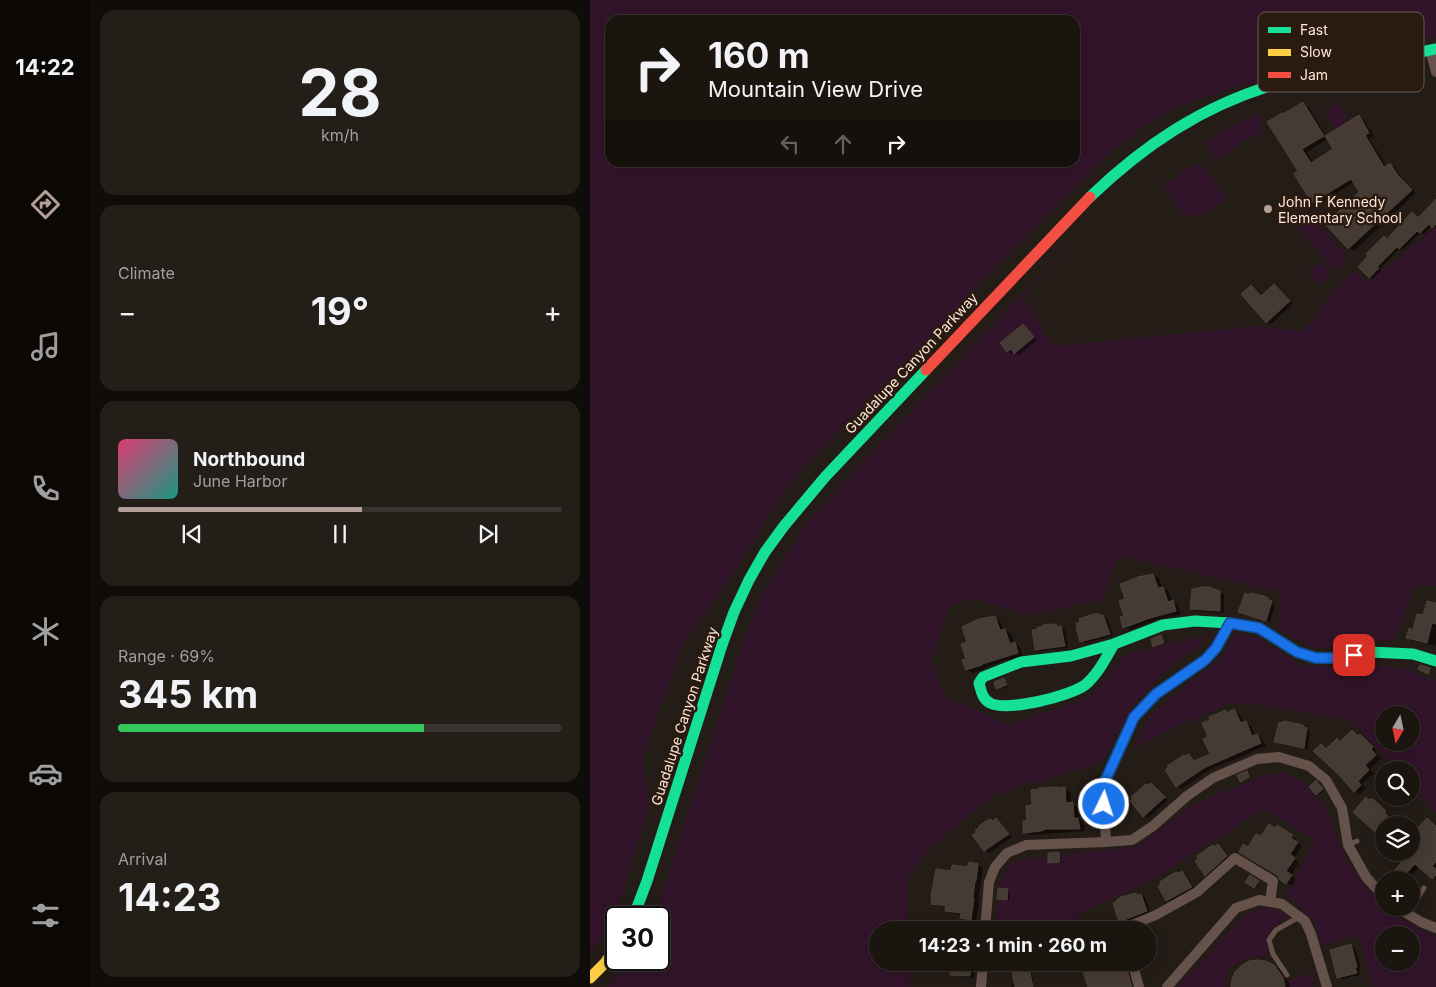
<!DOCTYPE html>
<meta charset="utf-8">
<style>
:root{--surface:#1b1510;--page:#241e19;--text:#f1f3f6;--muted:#a09f9f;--line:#393430;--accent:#b29f95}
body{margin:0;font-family:Inter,sans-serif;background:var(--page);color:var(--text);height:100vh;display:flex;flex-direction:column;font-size:19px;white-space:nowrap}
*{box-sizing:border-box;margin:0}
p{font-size:16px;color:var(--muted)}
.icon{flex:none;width:28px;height:28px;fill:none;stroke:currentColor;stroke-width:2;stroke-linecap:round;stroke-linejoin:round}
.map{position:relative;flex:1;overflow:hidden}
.sheet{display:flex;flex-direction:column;gap:10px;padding:10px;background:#0f0c09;width:500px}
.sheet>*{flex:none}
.guide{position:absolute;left:15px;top:15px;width:475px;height:152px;border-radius:15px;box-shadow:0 2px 12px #0003,0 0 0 1px var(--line);background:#1b1510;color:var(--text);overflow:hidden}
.needle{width:32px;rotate:189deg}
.fabs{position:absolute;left:785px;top:706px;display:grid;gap:10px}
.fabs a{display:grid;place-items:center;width:45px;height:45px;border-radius:50%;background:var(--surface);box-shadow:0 2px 12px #0003,0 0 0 1px var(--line);font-size:25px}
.speed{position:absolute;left:15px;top:906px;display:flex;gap:10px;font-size:25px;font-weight:700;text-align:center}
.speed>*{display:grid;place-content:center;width:65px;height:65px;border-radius:50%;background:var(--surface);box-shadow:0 2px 12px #0003,0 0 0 1px var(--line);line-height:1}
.speed .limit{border:2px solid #111;border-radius:8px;background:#fff;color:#111}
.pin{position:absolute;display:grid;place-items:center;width:42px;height:42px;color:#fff;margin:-21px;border-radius:10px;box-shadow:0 2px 8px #0006}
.me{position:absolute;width:55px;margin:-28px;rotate:4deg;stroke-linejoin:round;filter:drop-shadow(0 0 4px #0008)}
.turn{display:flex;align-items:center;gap:18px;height:105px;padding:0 20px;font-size:22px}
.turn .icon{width:65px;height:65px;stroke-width:2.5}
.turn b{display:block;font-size:35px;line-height:42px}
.lanes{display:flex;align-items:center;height:48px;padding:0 20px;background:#0003;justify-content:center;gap:25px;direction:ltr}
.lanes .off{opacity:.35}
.big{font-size:38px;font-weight:700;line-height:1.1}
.sheet .widget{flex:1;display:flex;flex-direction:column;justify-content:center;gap:8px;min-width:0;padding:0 18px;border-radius:15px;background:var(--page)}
.sheet .dial{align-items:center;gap:0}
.dial b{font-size:65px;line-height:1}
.song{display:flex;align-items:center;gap:15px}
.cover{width:60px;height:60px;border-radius:8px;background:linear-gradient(135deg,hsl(340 70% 55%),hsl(170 70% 35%))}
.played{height:5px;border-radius:2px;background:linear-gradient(90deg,var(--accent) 55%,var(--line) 55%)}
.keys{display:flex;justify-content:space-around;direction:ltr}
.heat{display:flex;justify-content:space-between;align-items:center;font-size:28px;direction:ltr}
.charge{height:8px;border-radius:4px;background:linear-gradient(90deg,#34c759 69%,var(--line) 0)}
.trip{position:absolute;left:279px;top:921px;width:288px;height:50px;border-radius:25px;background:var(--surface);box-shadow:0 2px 12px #0003,0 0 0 1px var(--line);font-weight:700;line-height:50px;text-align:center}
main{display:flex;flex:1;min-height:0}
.tab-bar{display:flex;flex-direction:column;width:90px;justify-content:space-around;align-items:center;background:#0b0806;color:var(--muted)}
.tab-bar .icon{width:35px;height:35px}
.tab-bar .on{color:var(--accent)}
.tab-bar b{font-size:22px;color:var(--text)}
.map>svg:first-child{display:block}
</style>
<main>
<nav class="tab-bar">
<b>14:22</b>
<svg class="icon on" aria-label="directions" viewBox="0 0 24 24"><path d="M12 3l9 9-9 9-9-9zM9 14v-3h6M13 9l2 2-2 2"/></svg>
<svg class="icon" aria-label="music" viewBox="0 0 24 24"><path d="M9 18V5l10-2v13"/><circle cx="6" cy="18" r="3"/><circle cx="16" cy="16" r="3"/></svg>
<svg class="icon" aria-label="phone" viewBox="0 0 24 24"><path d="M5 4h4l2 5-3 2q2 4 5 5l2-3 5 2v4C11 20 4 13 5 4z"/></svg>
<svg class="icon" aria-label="climate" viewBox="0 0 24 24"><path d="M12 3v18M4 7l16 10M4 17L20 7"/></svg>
<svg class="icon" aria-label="car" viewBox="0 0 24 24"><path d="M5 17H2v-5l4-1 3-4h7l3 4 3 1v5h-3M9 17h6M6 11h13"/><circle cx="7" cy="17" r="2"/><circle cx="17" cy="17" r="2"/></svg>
<svg class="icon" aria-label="filters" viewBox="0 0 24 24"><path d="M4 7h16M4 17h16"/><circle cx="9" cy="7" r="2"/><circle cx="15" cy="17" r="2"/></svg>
</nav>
<section class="sheet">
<div class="widget dial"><b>28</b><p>km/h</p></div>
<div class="widget"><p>Climate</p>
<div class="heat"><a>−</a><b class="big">19°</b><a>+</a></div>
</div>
<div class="widget">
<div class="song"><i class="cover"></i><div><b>Northbound</b><p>June Harbor</p></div></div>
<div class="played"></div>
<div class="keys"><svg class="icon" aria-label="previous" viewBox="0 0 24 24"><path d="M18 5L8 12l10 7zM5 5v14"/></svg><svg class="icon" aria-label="pause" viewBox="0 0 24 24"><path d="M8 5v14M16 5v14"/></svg><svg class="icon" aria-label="next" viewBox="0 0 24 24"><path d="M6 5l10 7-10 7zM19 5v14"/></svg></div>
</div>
<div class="widget"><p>Range · 69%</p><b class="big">345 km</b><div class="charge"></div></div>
<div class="widget"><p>Arrival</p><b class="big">14:23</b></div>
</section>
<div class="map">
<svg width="846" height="987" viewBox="0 0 846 987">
<rect width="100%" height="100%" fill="#241c16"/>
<g fill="#32142a" fill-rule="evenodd">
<path d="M0 0H846V36L792 53 645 87 582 109 549 130 515 157 390 283 338 341 264 413 198 486 134 588 94 641 53 757 58 809 29 904 12 939 0 952ZM20 20H485V162H20Z"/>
<path d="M748 103 759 121 746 129 735 110Z"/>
<path d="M667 114 674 132 654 141 625 160 616 143 642 126Z"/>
<path d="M603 165 614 166 637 198C624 207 604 226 589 209 583 202 579 193 574 185Z"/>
<path d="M721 215 740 237 726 249 707 227Z"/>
<path d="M846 227V586L825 585 805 639 739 648 720 647 688 629 691 592 529 556 511 600 437 615 382 598 359 607 341 661 355 698 376 705 420 725 500 697 536 654 620 635 568 678 543 706 511 763 405 794 340 847 317 879 319 930H288V962L320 963V987H18L41 960H69V918L62 917 68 906 157 630 172 595 197 554 220 519 484 239 433 298 463 346 671 326 711 331 725 320 734 303 764 271 778 282Z"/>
<path d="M740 237 758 258 744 270 727 249Z"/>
<path d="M731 261 742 274 729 285 718 272Z"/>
<path d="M645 634 667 637 712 666 779 664 818 669 846 682V813L821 786V770H807L761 720 663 704 638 703 543 748 560 715 604 679 630 660ZM794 715H821V742H794Z"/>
<path d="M694 772 716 784 737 811 756 861 780 893 794 905V908H796L805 915 846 938V987H784L780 977 769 936 732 945 725 923 707 903 695 896 726 840 673 809 557 883 490 912 485 930H405L410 879 425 861 548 846 603 805 671 776ZM794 935H821V962H794Z"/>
<path d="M677 908 698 914 676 935 677 956 657 957 638 969 635 987H588L657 914Z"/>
<path d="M726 973 723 987H698L699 980Z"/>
</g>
<g fill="#0007" fill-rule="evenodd">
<path d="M714 104 719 107 736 136 729 132 728 134 737 139V137L769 117 774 120 784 136 779 138 797 167 800 164 805 167 812 178 826 193 764 251 759 248 737 224 771 193 764 182 728 205 723 202 709 171 694 115ZM738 139 745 149 723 163 717 152Z"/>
<path d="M846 201V228L842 226 834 234 831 232 813 250 810 248 790 269 791 271 783 279 770 267 823 214 829 219Z"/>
<path d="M684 285 688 288 703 304 681 324 677 322 661 286 672 296Z"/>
<path d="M433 325 437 328 447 340 429 355 424 352 422 354 418 351Z"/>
<path d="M563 575 569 578 572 588 579 591 582 601 588 605 591 614 566 620 540 630 534 627 537 600Z"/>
<path d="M622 590 634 594V613L605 611 601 609Z"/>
<path d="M678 599 685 605 680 622 650 612Z"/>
<path d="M846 603V646L823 641 817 638Z"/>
<path d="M509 615 517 618 523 636 495 643 491 641Z"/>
<path d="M405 617 410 621 414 630 421 633 424 643 430 647 433 656 420 660 418 659 383 673 377 670 379 643Z"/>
<path d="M467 626 475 630 478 648 450 651 446 649Z"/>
<path d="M571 636 573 638 576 644 567 647 564 646Z"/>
<path d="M414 679 416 681 418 687 410 689 407 688Z"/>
<path d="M636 711 639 713 644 711 649 714 654 724 656 723 661 726 665 736 667 735 672 738 676 746 619 770 592 789 587 786 596 757 599 756 606 762 621 755 620 738Z"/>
<path d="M713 726 720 731 718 749 690 744 686 741Z"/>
<path d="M762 732 775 738 787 751 785 753 791 758 780 769 784 773 772 784 776 788 770 794 765 791 731 745 737 749 747 740 752 742Z"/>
<path d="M728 783 734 790 729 795 727 794Z"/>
<path d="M561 784 578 800 558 818 554 816 558 787Z"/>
<path d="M475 789 481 792V803L488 807 489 819 493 822 495 831 440 835 434 832 443 806Z"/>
<path d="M781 801 786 802 799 814 798 816 801 819 796 825H794V828L790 833 786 830Z"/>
<path d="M406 820 410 822 422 837 399 853 395 850 404 821Z"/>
<path d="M838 820 844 824 846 823V880L830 867 817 880 806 871 821 852 827 831Z"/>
<path d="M687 827 707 839 706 842 712 846 704 859 709 862 701 876 706 879 702 886 690 879 687 874 658 849Z"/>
<path d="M628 845 632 848 640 859 619 877 616 875 625 848Z"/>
<path d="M469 854 471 855 472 863H462L459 862Z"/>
<path d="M379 864 388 865 393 868 388 901 389 902 386 923 377 920 372 917V915L362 913 357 910V908L348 906 342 903 362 872 379 869Z"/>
<path d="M592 872 596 875 605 889 581 903 577 900 570 887 587 873 589 875Z"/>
<path d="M660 877 670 883 667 888 657 882Z"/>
<path d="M418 890 420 892 419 901 409 898Z"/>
<path d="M546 894 548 896 551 895 555 897 560 913 534 923 530 921Z"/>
<path d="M761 945 765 948 771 969 769 970 770 975 752 979 748 977Z"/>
<path d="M359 962H385L384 978 365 976 361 974Z"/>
<path d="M494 962H542L547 987H500Z"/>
<path d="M684 966 690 969 699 983 700 987H642Z"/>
<path d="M439 970 441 971 444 987H422L421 984 426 982Z"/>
</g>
<g fill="#463b34" stroke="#4d4238">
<path d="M713 102 734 136 712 149 721 163 743 149 735 136 769 115 779 133 775 135 794 167 800 163 807 174 822 190 758 249 735 224 769 192 761 179 722 203 704 174 708 171 677 122 692 113 693 114Z"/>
<path d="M846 199V224L842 228 839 224 830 233 827 231 809 249 807 247 787 267 789 268 779 278 768 267 778 256 776 254 794 236 797 239 822 212 828 218Z"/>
<path d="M684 284 700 301 676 323 651 294 661 285 671 296Z"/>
<path d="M433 324 444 337 424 354 421 349 417 352 410 343Z"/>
<path d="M563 574 568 588 573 587 578 602 583 600 586 611 560 618 533 628 530 617 534 616 529 601 535 599 530 584 548 577Z"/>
<path d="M611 587H621V589H626V590L630 591V611L600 609 602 589H606V588H611Z"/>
<path d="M655 593 659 595 660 593 665 594 674 596 678 598V600L682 601 676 621 648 612Z"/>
<path d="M837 601 846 603V624L842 623 837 643 816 638 819 628 823 630 827 614 833 615Z"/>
<path d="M503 614H509V616L513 615 520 634 490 642 486 627 487 626 486 623 490 622 489 619Z"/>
<path d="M405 616 410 630 415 629 420 644 425 642 428 653 392 664V665L376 670 372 660 376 659 371 644 377 642 372 627 389 619Z"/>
<path d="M461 624 467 625V627L471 626 475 646 445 650 442 630 448 629 447 627H453V625Z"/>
<path d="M571 635 574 643 563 647 561 639Z"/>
<path d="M830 665 840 668 838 674 828 669Z"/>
<path d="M414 678 417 685 406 689 404 682Z"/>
<path d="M644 709 651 723 656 721 662 736 667 734 671 743 650 752 614 768 586 787 575 770 579 767 577 766 594 755 595 756 599 754 604 761 620 754 613 739 618 737 612 723 620 720 619 717 636 710 637 713Z"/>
<path d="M694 721 713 725V727L717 728 714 748 684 742 689 722 693 723Z"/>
<path d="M762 730 768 736 770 734 783 747 781 749 786 755 775 765 779 770 768 781 771 785 764 792 749 775 723 751 731 744 736 749 747 738 750 742Z"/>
<path d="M657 771 659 777 650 782 647 775Z"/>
<path d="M726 780 733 789 726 795 719 787Z"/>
<path d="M561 783 576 798H574L553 817 540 801 543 799 541 797 556 784 558 785Z"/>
<path d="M467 787 468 788 475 787 476 803 483 802 484 818H488L490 829H456L451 831 433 833V821H437L436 806 442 805 441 790 449 789V788Z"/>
<path d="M776 797 780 800 782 798 796 811 795 813 798 816 785 832 763 812Z"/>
<path d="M406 818 419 834 394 851 382 835 387 832 385 830 390 827 389 826 396 821 401 819 403 821Z"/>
<path d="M837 818 846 826V862L842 866 846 869V875L842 879 825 864 812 878 804 871 816 857 812 852H821V826L826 830Z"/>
<path d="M679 824 685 828 687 825 703 835 701 838 708 842 700 854 705 858 696 871 702 875 696 884 690 880 687 875 649 852 653 844 658 847 666 834 671 836Z"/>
<path d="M628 844 637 856 615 876 605 861 608 859 607 856 618 848 623 845 624 847Z"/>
<path d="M469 852 470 862 458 863V853Z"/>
<path d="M381 862 388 864 386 881H385L383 897 384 898 381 920 370 918 371 913 355 911 356 906 341 904 342 896H341L346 869 361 871 362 865 378 867V863Z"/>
<path d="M592 871 602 887 576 901 568 886 571 884 570 882 582 874 587 872 588 874Z"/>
<path d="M660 875 669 881 664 888 655 882Z"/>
<path d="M408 888 418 889 417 900 407 899Z"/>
<path d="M546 893V895L551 894 557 911 529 922 523 903 527 901V900L531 897Z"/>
<path d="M761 944 767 967 765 968 767 973 747 978 740 950Z"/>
<path d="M667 960 676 961 684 965 693 977 695 987H641L642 980 645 972 651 966 659 961Z"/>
<path d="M359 962H381L380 976 360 975V970H358Z"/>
<path d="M493 962H535L542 987H498L492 969 494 968Z"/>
<path d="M439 968 443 987H425L422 972Z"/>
</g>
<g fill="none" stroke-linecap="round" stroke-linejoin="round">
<g stroke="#65524b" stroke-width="5">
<path d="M758 845 767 841"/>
<path d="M818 914 834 888"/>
<path d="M697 975 683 954 679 940 686 930 709 917"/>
</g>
<g stroke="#65524b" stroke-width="10">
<path d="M840 50 846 72"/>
<path d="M516 842 542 840 563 826 597 796 623 778 667 759 689 757 719 766 736 780 752 808 758 845 776 877 794 897"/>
<path d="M808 908 831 922 846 928"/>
<path d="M395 930 399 882 405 867 417 853 436 845 516 842 514 803 516 779 544 717 566 694 615 660 626 648 640 623"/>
<path d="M532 930V929L566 915 607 892 645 858 683 881 680 902"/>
<path d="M542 962 549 987"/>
<path d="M391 987 393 962"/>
<path d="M577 987 646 908 669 900 692 904 715 921 721 934 737 987"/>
</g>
<g stroke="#16e098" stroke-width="11">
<path d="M500 197C554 145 611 107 683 85 706 77 729 73 753 68 784 62 815 55 846 49"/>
<path d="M524 644C516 658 508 674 495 685 480 696 417 712 400 703 392 699 391 690 389 683L393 677 431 662 481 656 524 644 573 625 605 621 640 623 669 628 707 652 726 658H747L780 652 823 654 846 661"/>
<path d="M43 918 57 881 132 645 144 612 159 580 175 552 194 526 235 477 336 370"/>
</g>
<path stroke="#ffcf43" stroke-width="11" d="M0 978 15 963 26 947"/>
<path stroke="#f24e42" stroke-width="11" d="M336 370 500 197"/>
</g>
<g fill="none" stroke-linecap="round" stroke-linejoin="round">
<defs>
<path id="route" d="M514 804 516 779 544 717 566 694 615 660 626 648 640 623 669 628 707 652 726 658H747L764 655"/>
</defs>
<use href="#route" stroke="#114b97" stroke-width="12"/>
<use href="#route" stroke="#1a73e8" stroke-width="9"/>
</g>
<circle fill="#b29f95" stroke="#2a1b10" stroke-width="2" cx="678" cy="209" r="5"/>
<g text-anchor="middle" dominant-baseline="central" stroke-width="5" stroke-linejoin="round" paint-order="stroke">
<g font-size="14" fill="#ffe6d9" stroke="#2a1b10" text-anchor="start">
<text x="688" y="201">John F Kennedy<tspan x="688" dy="16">Elementary School</tspan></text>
</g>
<g font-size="14" fill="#ffe6d9" stroke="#2a1b10">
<text transform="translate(321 363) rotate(-47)">Guadalupe Canyon Parkway</text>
<text transform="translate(94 716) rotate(-72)">Guadalupe Canyon Parkway</text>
</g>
</g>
<rect x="668" y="12" width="166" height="80" rx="8" fill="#2a1b10" stroke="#6a584c" stroke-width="1"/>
<rect x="678" y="27" width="23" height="6" fill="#16e098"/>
<rect x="678" y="49" width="23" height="7" fill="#ffcf43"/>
<rect x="678" y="72" width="23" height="6" fill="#f24e42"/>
<g font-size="14" fill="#ffe6d9">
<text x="710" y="35">Fast</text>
<text x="710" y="57">Slow</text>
<text x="710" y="80">Jam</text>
</g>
</svg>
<div class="fabs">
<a><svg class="needle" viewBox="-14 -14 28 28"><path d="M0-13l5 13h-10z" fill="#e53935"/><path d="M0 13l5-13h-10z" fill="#a09f9f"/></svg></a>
<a><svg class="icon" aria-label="search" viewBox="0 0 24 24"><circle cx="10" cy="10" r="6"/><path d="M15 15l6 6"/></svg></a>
<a><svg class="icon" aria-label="layers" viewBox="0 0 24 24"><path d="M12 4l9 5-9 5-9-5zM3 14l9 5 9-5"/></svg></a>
<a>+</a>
<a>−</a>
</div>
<div class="speed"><div class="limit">30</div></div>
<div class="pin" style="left:764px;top:655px;background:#d93025"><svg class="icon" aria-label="arrive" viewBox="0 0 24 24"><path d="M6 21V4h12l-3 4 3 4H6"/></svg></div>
<svg class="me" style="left:514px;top:804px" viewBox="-20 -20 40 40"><circle r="17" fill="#1a73e8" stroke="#fff" stroke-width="3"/><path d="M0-11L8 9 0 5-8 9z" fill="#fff"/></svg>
<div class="trip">14:23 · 1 min · 260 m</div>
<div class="guide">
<div class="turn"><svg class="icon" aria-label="right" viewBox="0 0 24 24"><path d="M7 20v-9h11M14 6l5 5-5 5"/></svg><div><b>160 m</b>Mountain View Drive</div></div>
<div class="lanes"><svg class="icon off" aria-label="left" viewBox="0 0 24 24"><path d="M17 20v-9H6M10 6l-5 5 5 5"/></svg><svg class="icon off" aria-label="ahead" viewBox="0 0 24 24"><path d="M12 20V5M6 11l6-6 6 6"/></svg><svg class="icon" aria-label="right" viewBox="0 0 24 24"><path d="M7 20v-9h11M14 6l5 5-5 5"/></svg></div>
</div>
</div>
</main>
